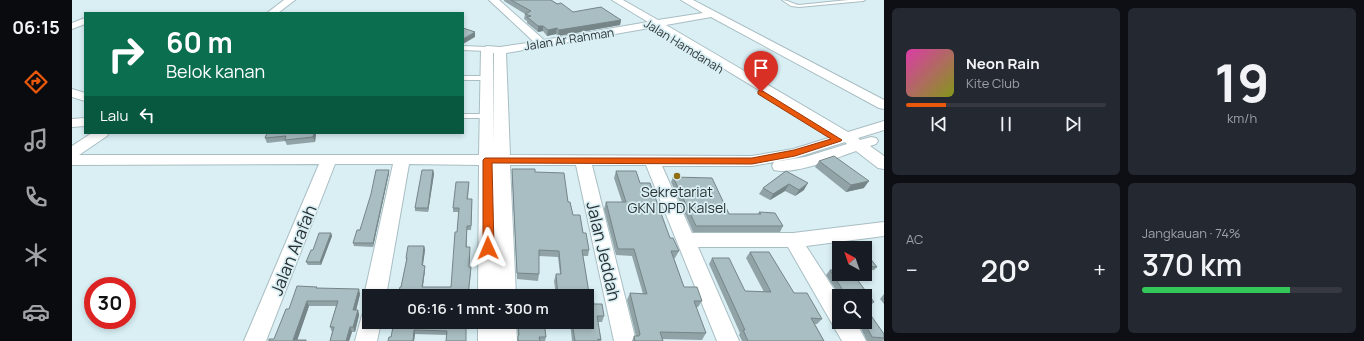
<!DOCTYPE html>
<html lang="id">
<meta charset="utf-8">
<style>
:root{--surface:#171b24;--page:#242831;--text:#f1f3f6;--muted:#9ea1a6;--line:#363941;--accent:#ea580c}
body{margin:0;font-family:Manrope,sans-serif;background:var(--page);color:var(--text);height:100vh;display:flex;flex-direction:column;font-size:15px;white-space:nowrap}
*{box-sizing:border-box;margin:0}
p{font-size:13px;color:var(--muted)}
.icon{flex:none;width:22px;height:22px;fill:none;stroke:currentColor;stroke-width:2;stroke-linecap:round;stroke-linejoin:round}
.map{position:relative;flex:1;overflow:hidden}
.side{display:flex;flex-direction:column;gap:8px;padding:8px;background:#0d0f14;width:480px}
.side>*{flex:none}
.hud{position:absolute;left:12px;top:12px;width:380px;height:122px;border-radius:0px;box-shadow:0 2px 6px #0003;background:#0b6e4f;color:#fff;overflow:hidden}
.needle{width:26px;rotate:320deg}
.fabs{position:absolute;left:760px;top:241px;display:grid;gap:8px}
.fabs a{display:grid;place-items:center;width:40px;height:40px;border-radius:0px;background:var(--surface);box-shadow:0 2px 6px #0003;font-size:20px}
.speed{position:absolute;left:12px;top:277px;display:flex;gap:8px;font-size:20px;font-weight:700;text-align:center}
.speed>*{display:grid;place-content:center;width:52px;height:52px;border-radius:50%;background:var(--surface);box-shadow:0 2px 6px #0003;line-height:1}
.speed .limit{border:6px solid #d22;background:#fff;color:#111}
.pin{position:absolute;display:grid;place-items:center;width:34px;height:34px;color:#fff;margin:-41px -17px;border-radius:50% 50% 50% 0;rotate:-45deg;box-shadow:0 0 4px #0007}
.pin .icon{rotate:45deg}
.me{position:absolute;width:44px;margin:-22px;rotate:359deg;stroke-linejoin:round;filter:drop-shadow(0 0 3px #0008)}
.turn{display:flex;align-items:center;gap:14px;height:84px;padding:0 16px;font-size:18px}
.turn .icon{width:52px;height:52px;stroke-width:2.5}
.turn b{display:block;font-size:28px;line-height:34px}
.then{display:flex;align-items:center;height:38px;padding:0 16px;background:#0003;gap:8px;font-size:15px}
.big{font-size:30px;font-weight:600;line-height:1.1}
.side .card{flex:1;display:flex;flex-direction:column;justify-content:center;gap:6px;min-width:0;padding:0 14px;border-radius:6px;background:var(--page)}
.side .dial{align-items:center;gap:0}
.dial b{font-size:52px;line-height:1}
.song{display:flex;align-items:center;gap:12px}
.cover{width:48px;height:48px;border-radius:6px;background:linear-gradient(135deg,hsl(320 70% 55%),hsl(70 70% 35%))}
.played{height:4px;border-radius:2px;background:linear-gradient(90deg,var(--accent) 20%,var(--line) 20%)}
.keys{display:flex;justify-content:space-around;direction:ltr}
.heat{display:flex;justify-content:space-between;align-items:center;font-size:22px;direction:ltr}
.charge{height:6px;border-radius:3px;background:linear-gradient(90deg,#34c759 74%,var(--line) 0)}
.side .tiles{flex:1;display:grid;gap:8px;grid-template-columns:repeat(2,1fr)}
.trip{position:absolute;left:290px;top:289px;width:232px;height:40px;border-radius:0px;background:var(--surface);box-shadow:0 2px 6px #0003;font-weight:600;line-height:40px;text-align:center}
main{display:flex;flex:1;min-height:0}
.tab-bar{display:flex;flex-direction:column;width:72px;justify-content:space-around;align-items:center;background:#090b0e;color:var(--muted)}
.tab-bar .icon{width:28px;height:28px}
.tab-bar .on{color:var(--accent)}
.tab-bar b{font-size:18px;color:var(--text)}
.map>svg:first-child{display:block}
</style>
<main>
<nav class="tab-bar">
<b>06:15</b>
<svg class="icon on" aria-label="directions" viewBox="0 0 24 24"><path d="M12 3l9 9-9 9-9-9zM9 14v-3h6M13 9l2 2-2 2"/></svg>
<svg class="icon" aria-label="music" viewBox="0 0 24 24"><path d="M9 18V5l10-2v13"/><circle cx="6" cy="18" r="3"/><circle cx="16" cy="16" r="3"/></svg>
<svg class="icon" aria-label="phone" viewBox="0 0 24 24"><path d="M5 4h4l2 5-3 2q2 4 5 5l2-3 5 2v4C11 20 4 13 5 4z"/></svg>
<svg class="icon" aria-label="climate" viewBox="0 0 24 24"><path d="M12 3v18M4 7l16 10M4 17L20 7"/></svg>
<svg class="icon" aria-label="car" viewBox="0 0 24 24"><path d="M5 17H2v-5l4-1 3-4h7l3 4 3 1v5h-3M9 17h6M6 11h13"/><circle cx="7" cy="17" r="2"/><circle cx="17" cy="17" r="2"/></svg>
</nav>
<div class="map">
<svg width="812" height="341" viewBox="0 0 812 341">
<rect width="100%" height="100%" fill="#d9eff4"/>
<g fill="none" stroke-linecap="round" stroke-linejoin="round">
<defs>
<g id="service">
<path d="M710 0C716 0 721 4 727 5L776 0H793L791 1 727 7 719 6Z"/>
<path d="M391 46 415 47 418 49 415 51 391 50Z"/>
<path d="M391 76H415L418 78 415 80H391Z"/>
<path d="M391 114H418L421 116 418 118H391Z"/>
</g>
<g id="minor">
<path d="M212 0H223L206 13H195Z"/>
<path d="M417 0H427L472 40 576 22 540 0H551L586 20 631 13 609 0H621L812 100V109L807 108 639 17 594 25 776 132 812 121V130L786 138 788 140 799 137 804 138 806 141 804 144 798 146 812 156V169L806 168 784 151C764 158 723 175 702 170L700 166 702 162 733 157 775 144 773 142 723 158 680 166H590L620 233H721L812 222V236L734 246 767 297V322H784L794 341H770L716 247H626L667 341H645L574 165H520L564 341H542L504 165H438L444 296H406L407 165 337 164 314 296H297V303L292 296 321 164H263L194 341H172L247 164 0 165V146L20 133H37L35 136 7 155H407L409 49 415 46 428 47 462 42ZM583 27 763 136 721 149 680 156 438 155 434 53ZM421 53H422V145Z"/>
<path d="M13 18V24L0 29V23Z"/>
<path d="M0 89 13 93V101L0 97Z"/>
<path d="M13 118V126L0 127V119Z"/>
<path d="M297 312V322H309L305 341H283L290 315Z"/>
<path d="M406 322H444L445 341H406Z"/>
</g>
</defs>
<use href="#service" stroke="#a9bec3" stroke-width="2"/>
<use href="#minor" stroke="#a9bec3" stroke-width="2"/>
<use href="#service" fill="#fff" fill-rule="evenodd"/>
<use href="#minor" fill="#fff" fill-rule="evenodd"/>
</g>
<g fill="#91a3a7">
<path d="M432 0H479L501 12 549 20 548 25 486 36 484 34 475 36 471 31 466 32 455 23V21L452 19 453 14 432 1Z"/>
<path d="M195 133H244L243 142 215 145 213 141 195 143 193 138Z"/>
<path d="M747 161 792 188 774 192 743 167Z"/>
<path d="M440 169 463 172 496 202 501 215 511 233 517 250 516 256H511L518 299 532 316 530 322H526L529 340V341H500L498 322H515V296H484L482 281 484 274H488L486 257 467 256V274L466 281 445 279 440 175Z"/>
<path d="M317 170V173L301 247 282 246 281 243Z"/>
<path d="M361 170 362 174 356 212 343 211V208Z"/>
<path d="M544 171 568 183 598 238 607 251 603 258H602L612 287 630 301 626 307H624L634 333 630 340 590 339 591 341H560L562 336H564L555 300 558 293 571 294 560 256 544 255 532 209 534 202H550L542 178Z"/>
<path d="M714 171 732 190 723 196 713 191 698 200 687 194 691 188Z"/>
<path d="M601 177 657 214H686L687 212 711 226 708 232H621L599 182Z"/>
<path d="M397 182 396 199H400V217L399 230H395V247H398L397 267 399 272 396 296 329 287 334 262V258L352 246 353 250 351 265 353 270 351 287H379L387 212H381V208Z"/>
<path d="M259 233 260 236 249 265H236L234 262 241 250Z"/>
<path d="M678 252 750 319 745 324H743L752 341H670L667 335 668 333 637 264 640 258 673 291 692 292 674 258Z"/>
<path d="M793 252 805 267 802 270H793Z"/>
<path d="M758 270H767V274H781L802 302 797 307H793V296H768L754 275Z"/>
<path d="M245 288 288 294 284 310H286L287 315 283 332H280L277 341H258L260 332 258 327 264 306H237L225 340 217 309Z"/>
<path d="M812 294V304L808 299Z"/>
<path d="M322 322H394L375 335 343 334 342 341H316L319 337Z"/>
<path d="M445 322H472L474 337 473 341H445L446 336Z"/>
<path d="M786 322H793L812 334V340L811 341H795Z"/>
</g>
<g fill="#768588">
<path d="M549 20 548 25 486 36 487 30Z"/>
<path d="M466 26H471V31L466 32Z"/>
<path d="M485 28 484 34 475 36 476 30Z"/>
<path d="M403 32V37L391 44V39Z"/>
<path d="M242 133H244L243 142 241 137Z"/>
<path d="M317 170V173L301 247V243Z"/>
<path d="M361 170 362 174 356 212V208Z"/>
<path d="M797 181 792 188 774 192 779 185Z"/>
<path d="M736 183 732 190 723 196 727 190Z"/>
<path d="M717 184 713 191 698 200 701 194Z"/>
<path d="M259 233 260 236 249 265 248 262Z"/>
<path d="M352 246 353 250 350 270V265Z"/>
<path d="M353 266V270L350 291V287Z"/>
<path d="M287 289 288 294 283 315 281 310Z"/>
<path d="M235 301 237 306 225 341 221 340Z"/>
<path d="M286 310 287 315 283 332 281 327Z"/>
<path d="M278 327 280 332 277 341H274Z"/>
<path d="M342 330 343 334 342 341H341Z"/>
</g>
<g fill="#a9bec2" stroke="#768588">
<path d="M439 0H479L485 4 489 3 501 12 529 7 549 20 487 30 485 28 476 30 471 26H466L455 17 459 16 453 14 459 11Z"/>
<path d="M391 28 403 32 391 39Z"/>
<path d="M195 133H242L241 137 213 140 214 136 193 138Z"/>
<path d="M762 156 797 181 779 185 747 161Z"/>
<path d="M440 169H463V172L492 173 496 202H498L501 215H508L511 233H514L517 250H510L518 299 521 300 522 304H530L532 316H525L529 340 526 339V341H503L500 322H515V296H486L484 274H489L487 251 467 250V274L445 273Z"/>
<path d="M304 170H317L301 243H281L285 230H288L299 194Z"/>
<path d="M350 170H361L356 208H343Z"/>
<path d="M544 171H564L568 183H578L598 238H601L607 251H599L612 287H625L630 301H622L634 333 588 332 591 341H563L562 336H567L568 334 558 293 575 294 562 249H546L534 202H554Z"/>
<path d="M714 171 736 183 727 190 717 184 701 194 691 188Z"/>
<path d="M601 177 640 178 657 214H689L687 212 703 213 711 226H624Z"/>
<path d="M384 182H397L395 199H400L399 226H395L394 247H398L397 267H399L396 296H326L328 287H329L335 258H334L336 246H352L350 265 353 266 350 287H379L383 232H385L387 208H381Z"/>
<path d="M247 233H259L248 262H234L239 250H241Z"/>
<path d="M678 252H697L722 293H735L750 319 739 318 752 341H676L671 330H673L640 258H657L673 291 699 292Z"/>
<path d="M793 252 805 267 793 266Z"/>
<path d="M758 270H767V274H781L802 302H793V296H773L772 292Z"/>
<path d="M225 286 245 287 244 288 287 289 281 310H286L281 327H278L274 341H258L262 327H258L266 301H235L221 340H234V341H197V339H202L214 309H217Z"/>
<path d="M793 307 812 334V338L800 337 792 322H793Z"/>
<path d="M322 322H394V341H374L375 331 342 330 341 341H316L317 337H319Z"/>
<path d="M446 322H472L474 337H467L468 341H446V336L447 335Z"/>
</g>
<path fill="#ea580c" stroke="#983908" d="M689 90 770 140 769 141 723 156 680 164 420 163 422 248 420 251 416 253 412 251 411 248V160L413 158H680L722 150 759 139 686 94V91Z"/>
<circle fill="#916d13" stroke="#d9eff4" stroke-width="1.5" cx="605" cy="176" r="4"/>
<g text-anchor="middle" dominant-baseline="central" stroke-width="3.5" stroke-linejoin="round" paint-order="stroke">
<g font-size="12" fill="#2a3234" stroke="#d9eff4">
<text transform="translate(497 39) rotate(-9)">Jalan Ar Rahman</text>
<text transform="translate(612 46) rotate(32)">Jalan Hamdanah</text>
</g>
<g font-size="14" fill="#2a3234" stroke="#d9eff4">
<text x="605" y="191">Sekretariat<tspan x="605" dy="16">GKN DPD Kalsel</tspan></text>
</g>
<g font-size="17" fill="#2a3234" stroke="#d9eff4">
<text transform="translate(221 250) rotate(-68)">Jalan Arafah</text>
<text transform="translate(532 251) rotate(77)">Jalan Jeddah</text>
</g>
</g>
</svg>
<div class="fabs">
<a><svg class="needle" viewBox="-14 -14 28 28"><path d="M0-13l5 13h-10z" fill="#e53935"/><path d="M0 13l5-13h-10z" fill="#9ea1a6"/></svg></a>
<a><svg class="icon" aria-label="search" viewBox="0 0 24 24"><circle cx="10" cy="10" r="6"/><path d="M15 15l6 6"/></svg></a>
</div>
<div class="speed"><div class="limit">30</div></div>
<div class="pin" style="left:689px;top:92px;background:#d93025"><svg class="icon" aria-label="arrive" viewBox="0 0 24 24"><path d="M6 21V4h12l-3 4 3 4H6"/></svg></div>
<svg class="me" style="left:416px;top:248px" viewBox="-20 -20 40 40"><path d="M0-17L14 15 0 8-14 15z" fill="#ea580c" stroke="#fff" stroke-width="4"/></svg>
<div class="trip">06:16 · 1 mnt · 300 m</div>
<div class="hud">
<div class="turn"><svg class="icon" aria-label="right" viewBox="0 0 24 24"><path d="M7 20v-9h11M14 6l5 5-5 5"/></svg><div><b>60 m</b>Belok kanan</div></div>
<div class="then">Lalu<svg class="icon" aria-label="left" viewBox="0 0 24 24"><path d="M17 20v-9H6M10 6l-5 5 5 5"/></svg></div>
</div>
</div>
<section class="side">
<div class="tiles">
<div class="card">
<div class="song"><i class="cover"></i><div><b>Neon Rain</b><p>Kite Club</p></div></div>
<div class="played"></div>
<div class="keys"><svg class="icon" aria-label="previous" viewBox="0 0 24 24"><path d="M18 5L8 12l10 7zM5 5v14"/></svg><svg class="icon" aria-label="pause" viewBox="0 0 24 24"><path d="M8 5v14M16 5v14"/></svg><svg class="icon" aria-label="next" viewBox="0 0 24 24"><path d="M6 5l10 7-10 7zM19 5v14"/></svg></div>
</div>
<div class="card dial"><b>19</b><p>km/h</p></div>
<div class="card"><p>AC</p>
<div class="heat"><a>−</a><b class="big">20°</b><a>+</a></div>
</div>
<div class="card"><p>Jangkauan · 74%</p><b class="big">370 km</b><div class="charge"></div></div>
</div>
</section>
</main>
